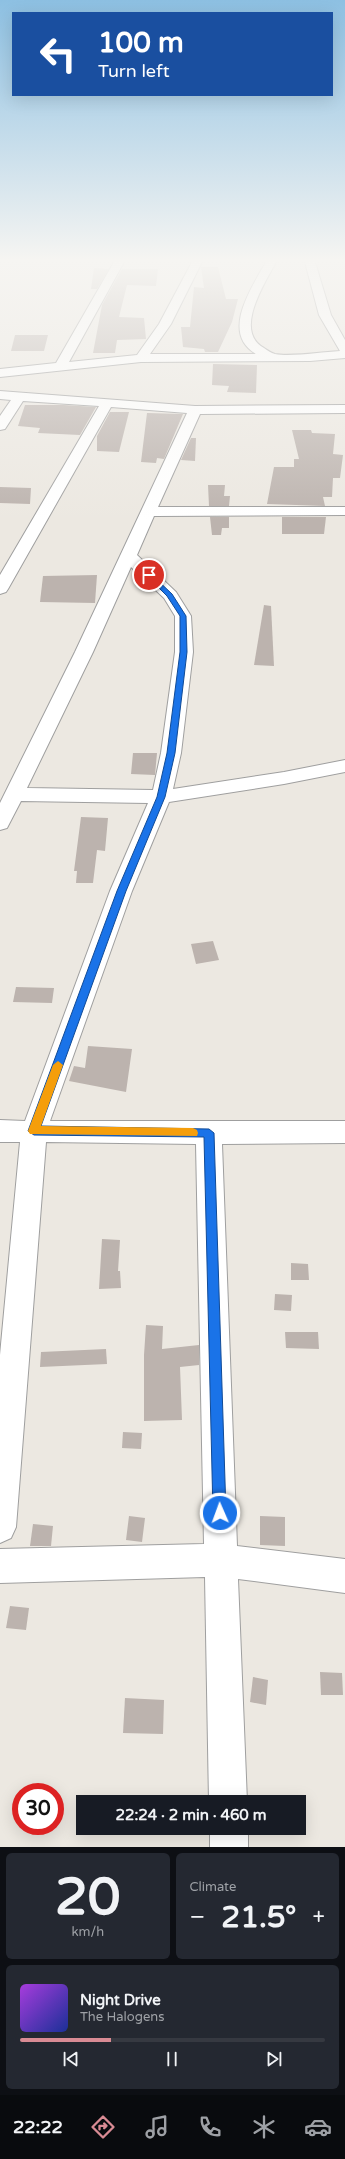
<!DOCTYPE html>
<meta charset="utf-8">
<style>
:root{--surface:#171b24;--page:#242831;--text:#f1f3f6;--muted:#9ea1a6;--line:#363941;--accent:#d98b94}
body{margin:0;font-family:"Varela Round",sans-serif;background:var(--page);color:var(--text);height:100vh;display:flex;flex-direction:column;font-size:15px;white-space:nowrap}
*{box-sizing:border-box;margin:0}
p{font-size:13px;color:var(--muted)}
.icon{flex:none;width:22px;height:22px;fill:none;stroke:currentColor;stroke-width:2;stroke-linecap:round;stroke-linejoin:round}
.map{position:relative;height:1847px;overflow:hidden}
.panel{display:flex;flex-direction:column;gap:6px;padding:6px;background:#0d0f14;flex:1}
.panel>*{flex:none}
.banner{position:absolute;left:12px;top:12px;width:321px;height:84px;border-radius:0px;box-shadow:0 4px 16px #0002;background:#1a4fa0;color:#fff;overflow:hidden}
.speed{position:absolute;left:12px;top:1783px;display:flex;gap:8px;font-size:20px;font-weight:700;text-align:center}
.speed>*{display:grid;place-content:center;width:52px;height:52px;border-radius:50%;background:var(--surface);box-shadow:0 4px 16px #0002;line-height:1}
.speed .limit{border:6px solid #d22;background:#fff;color:#111}
.pin{position:absolute;display:grid;place-items:center;width:34px;height:34px;color:#fff;margin:-17px;border:2px solid #fff;border-radius:50%;box-shadow:0 1px 4px #0007}
.me{position:absolute;width:44px;margin:-22px;rotate:358deg;stroke-linejoin:round;filter:drop-shadow(0 0 3px #0008)}
.turn{display:flex;align-items:center;gap:14px;height:84px;padding:0 20px;font-size:18px}
.turn .icon{width:52px;height:52px;stroke-width:2.5}
.turn b{display:block;font-size:28px;line-height:34px}
.big{font-size:30px;font-weight:700;line-height:1.1}
.panel .card{flex:1;display:flex;flex-direction:column;justify-content:center;gap:6px;min-width:0;padding:0 14px;border-radius:6px;background:var(--page)}
.panel .dial{align-items:center;gap:0}
.dial b{font-size:52px;line-height:1}
.song{display:flex;align-items:center;gap:12px}
.cover{width:48px;height:48px;border-radius:6px;background:linear-gradient(135deg,hsl(280 70% 55%),hsl(230 70% 35%))}
.played{height:4px;border-radius:2px;background:linear-gradient(90deg,var(--accent) 30%,var(--line) 30%)}
.keys{display:flex;justify-content:space-around;direction:ltr}
.heat{display:flex;justify-content:space-between;align-items:center;font-size:22px;direction:ltr}
.panel .tiles{flex:1;display:grid;gap:6px;grid-template-columns:1fr 1fr}
.card:last-child{grid-column:span 2}
.trip{position:absolute;left:76px;top:1795px;width:230px;height:40px;border-radius:0px;background:var(--surface);box-shadow:0 4px 16px #0002;font-weight:700;line-height:40px;text-align:center}
.menu{display:flex;height:64px;justify-content:space-around;align-items:center;background:#090b0e;color:var(--muted)}
.menu .icon{width:28px;height:28px}
.menu .active{color:var(--accent)}
.menu b{font-size:18px;color:var(--text)}
.map>svg:first-child{display:block}
</style>
<div class="map">
<svg width="345" height="1847" viewBox="0 0 345 1847">
<rect width="100%" height="100%" fill="#ece8e1"/>
<g fill="#bcb3ae">
<path d="M201 267H218L226 299H238L232 322 218 352H205L204 349 183 347 181 327H190L194 287 204 288Z"/>
<path d="M94 268 109 269 97 289H91Z"/>
<path d="M122 269H158L156 286 127 285 119 317 144 318 146 339 117 340 115 353H93L102 305Z"/>
<path d="M15 335H48L44 351H11Z"/>
<path d="M213 364 257 365 256 393 227 392 229 386 212 385Z"/>
<path d="M25 405H64L96 407 80 435 38 433 40 428 18 426Z"/>
<path d="M110 412H129L119 452 97 451V436Z"/>
<path d="M147 413 183 414 164 459 157 458 156 463 141 462Z"/>
<path d="M292 430H311L312 433 335 434 333 454 343 455 340 478H333L332 497H323L325 506 267 504 274 467H294V459H299Z"/>
<path d="M191 438H196L195 461 181 460Z"/>
<path d="M208 485H225L224 496H230L229 506H209Z"/>
<path d="M0 487 31 488 30 504 0 503Z"/>
<path d="M210 517H229V528H222L221 535H212Z"/>
<path d="M282 517H326L324 534H282Z"/>
<path d="M97 575 95 603 40 602 43 576Z"/>
<path d="M264 605 271 606 274 666 254 665Z"/>
<path d="M133 753H157L155 775 131 774Z"/>
<path d="M81 817 108 818 105 851 97 850 93 883H76L77 871H74Z"/>
<path d="M213 941 219 960 196 964 191 944Z"/>
<path d="M16 987 54 988 52 1003 13 1002Z"/>
<path d="M88 1046 132 1049 126 1092 69 1081 74 1066 85 1068Z"/>
<path d="M102 1239 120 1240 118 1271H120L121 1288 99 1289Z"/>
<path d="M291 1263 308 1264 309 1280H291Z"/>
<path d="M275 1294 292 1295 291 1311 274 1310Z"/>
<path d="M146 1325 163 1326 162 1349 199 1345V1365L180 1367 182 1420 144 1421V1355Z"/>
<path d="M285 1332H318L319 1349 286 1348Z"/>
<path d="M106 1349 107 1364 40 1367 41 1352Z"/>
<path d="M123 1432 142 1433 141 1449 122 1448Z"/>
<path d="M129 1516 145 1518 142 1542 126 1540Z"/>
<path d="M260 1516 285 1517V1546L260 1545Z"/>
<path d="M33 1524 53 1526 51 1546H30Z"/>
<path d="M10 1606 29 1608 26 1630 6 1628Z"/>
<path d="M320 1672 342 1673 343 1695H321Z"/>
<path d="M253 1677 268 1680 266 1705 250 1702Z"/>
<path d="M125 1698 164 1700 163 1734 123 1733Z"/>
</g>
<g fill="none" stroke-linecap="round" stroke-linejoin="round">
<defs>
<g id="minor">
<path d="M114 262H124L69 362 137 355 159 324 192 262H202L171 324 150 354H256C220 333 252 287 266 262H276C265 283 233 331 264 348 267 350 271 353 275 354 291 357 322 352 340 351L319 315 305 262H315L331 315 345 340V358L310 361 141 362 0 377V369L56 363Z"/>
<path d="M0 391 195 406 345 405V413L200 414 158 507H345V515L154 516 137 555 176 592 191 616 193 652 181 753 173 789 284 772 345 760V772L284 784 169 802 132 891 50 1121H345V1143L222 1144 237 1546 345 1559V1593L238 1579 247 1802H209L205 1577 0 1583V1549L204 1544 196 1144 46 1142 16 1527 11 1538 0 1543V1355L20 1142H0V1120L25 1121 110 891 148 803 21 801 7 828 0 830V803L75 652 187 413 111 407 8 589 6 592 0 594V575L99 406 23 401 5 429 0 430V416L11 400 0 399ZM131 567 164 598 175 616V652L161 753 153 790 27 788 93 652Z"/>
<rect x="210" y="1828" width="38" height="19"/>
</g>
</defs>
<use href="#minor" stroke="#9f9f9f" stroke-width="2"/>
<use href="#minor" fill="#fff" fill-rule="evenodd"/>
</g>
<linearGradient id="sky" x2="0" y2="1"><stop stop-color="#8dc0e2"/><stop offset="0.5" stop-color="#f6f5f2"/><stop offset="1" stop-color="#f6f5f2" stop-opacity="0"/></linearGradient>
<rect width="345" height="521" fill="url(#sky)"/>
<path fill="#1a73e8" stroke="#114b97" d="M147 574H151L172 594 186 616 187 652 175 753 165 797 126 891 41 1126 209 1129 214 1133 226 1513 224 1518 220 1520 215 1518 213 1513 204 1137 34 1135 28 1131 117 891 157 797 167 753 180 652V616L167 596 147 576Z"/>
<path fill="#f59e0b" d="M58 1061 63 1065 41 1126 193 1128 197 1130 198 1133 197 1136 30 1134 28 1131 53 1065Z"/>
</svg>
<div class="speed"><div class="limit">30</div></div>
<div class="pin" style="left:149px;top:575px;background:#d93025"><svg class="icon" aria-label="arrive" viewBox="0 0 24 24"><path d="M6 21V4h12l-3 4 3 4H6"/></svg></div>
<svg class="me" style="left:220px;top:1513px" viewBox="-20 -20 40 40"><circle r="17" fill="#1a73e8" stroke="#fff" stroke-width="3"/><path d="M0-11L8 9 0 5-8 9z" fill="#fff"/></svg>
<div class="trip">22:24 · 2 min · 460 m</div>
<div class="banner">
<div class="turn"><svg class="icon" aria-label="left" viewBox="0 0 24 24"><path d="M17 20v-9H6M10 6l-5 5 5 5"/></svg><div><b>100 m</b>Turn left</div></div>
</div>
</div>
<section class="panel">
<div class="tiles">
<div class="card dial"><b>20</b><p>km/h</p></div>
<div class="card"><p>Climate</p>
<div class="heat"><a>−</a><b class="big">21.5°</b><a>+</a></div>
</div>
<div class="card">
<div class="song"><i class="cover"></i><div><b>Night Drive</b><p>The Halogens</p></div></div>
<div class="played"></div>
<div class="keys"><svg class="icon" aria-label="previous" viewBox="0 0 24 24"><path d="M18 5L8 12l10 7zM5 5v14"/></svg><svg class="icon" aria-label="pause" viewBox="0 0 24 24"><path d="M8 5v14M16 5v14"/></svg><svg class="icon" aria-label="next" viewBox="0 0 24 24"><path d="M6 5l10 7-10 7zM19 5v14"/></svg></div>
</div>
</div>
</section>
<nav class="menu">
<b>22:22</b>
<svg class="icon active" aria-label="directions" viewBox="0 0 24 24"><path d="M12 3l9 9-9 9-9-9zM9 14v-3h6M13 9l2 2-2 2"/></svg>
<svg class="icon" aria-label="music" viewBox="0 0 24 24"><path d="M9 18V5l10-2v13"/><circle cx="6" cy="18" r="3"/><circle cx="16" cy="16" r="3"/></svg>
<svg class="icon" aria-label="phone" viewBox="0 0 24 24"><path d="M5 4h4l2 5-3 2q2 4 5 5l2-3 5 2v4C11 20 4 13 5 4z"/></svg>
<svg class="icon" aria-label="climate" viewBox="0 0 24 24"><path d="M12 3v18M4 7l16 10M4 17L20 7"/></svg>
<svg class="icon" aria-label="car" viewBox="0 0 24 24"><path d="M5 17H2v-5l4-1 3-4h7l3 4 3 1v5h-3M9 17h6M6 11h13"/><circle cx="7" cy="17" r="2"/><circle cx="17" cy="17" r="2"/></svg>
</nav>
